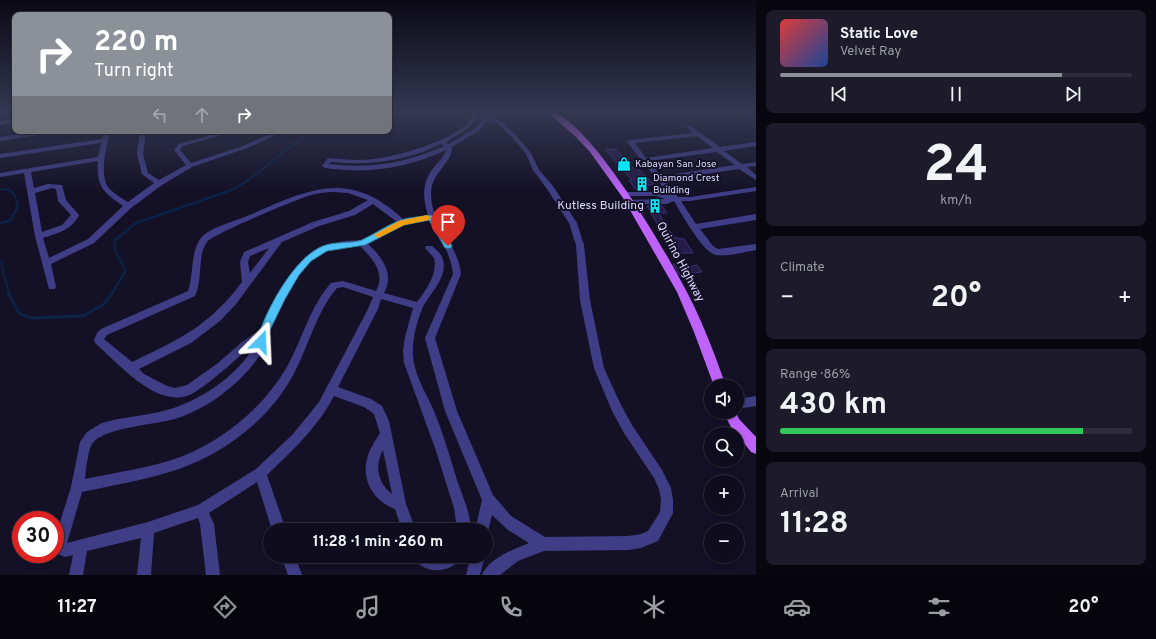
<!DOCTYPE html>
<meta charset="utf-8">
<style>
:root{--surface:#0f0d1d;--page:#1d1b2a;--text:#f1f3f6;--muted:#9b9ca4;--line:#2f2d3b;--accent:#8c9099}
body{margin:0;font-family:Overpass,sans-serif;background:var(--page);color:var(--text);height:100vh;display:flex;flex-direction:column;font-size:15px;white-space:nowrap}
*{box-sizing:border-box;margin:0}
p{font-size:13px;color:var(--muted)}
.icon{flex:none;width:22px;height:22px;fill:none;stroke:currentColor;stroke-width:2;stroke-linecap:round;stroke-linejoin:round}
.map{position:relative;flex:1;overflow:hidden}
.side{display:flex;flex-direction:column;gap:10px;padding:10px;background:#080710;width:400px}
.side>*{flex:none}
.banner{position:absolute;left:12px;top:12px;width:380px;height:122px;border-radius:8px;box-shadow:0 2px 6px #0003,0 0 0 1px var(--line);background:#8c9099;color:#fff;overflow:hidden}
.fabs{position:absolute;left:704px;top:379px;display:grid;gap:8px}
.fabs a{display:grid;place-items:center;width:40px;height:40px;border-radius:50%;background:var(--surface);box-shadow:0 2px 6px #0003,0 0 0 1px var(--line);font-size:20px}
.speed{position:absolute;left:12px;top:511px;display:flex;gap:8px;font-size:20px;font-weight:700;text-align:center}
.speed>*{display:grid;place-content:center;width:52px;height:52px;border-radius:50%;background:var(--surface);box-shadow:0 2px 6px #0003,0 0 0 1px var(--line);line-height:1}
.speed .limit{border:6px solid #d22;background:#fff;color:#111}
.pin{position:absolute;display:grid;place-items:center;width:34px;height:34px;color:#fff;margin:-41px -17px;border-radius:50% 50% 50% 0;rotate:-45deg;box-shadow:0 0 4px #0007}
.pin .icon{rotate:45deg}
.me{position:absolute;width:44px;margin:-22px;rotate:21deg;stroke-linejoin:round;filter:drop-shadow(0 0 3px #0008)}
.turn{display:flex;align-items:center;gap:14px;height:84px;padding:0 16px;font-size:18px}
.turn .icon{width:52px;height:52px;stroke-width:2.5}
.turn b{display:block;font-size:28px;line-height:34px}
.lanes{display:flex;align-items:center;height:38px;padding:0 16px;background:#0003;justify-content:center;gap:20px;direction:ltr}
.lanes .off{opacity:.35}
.big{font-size:30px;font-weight:700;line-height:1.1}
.side .card{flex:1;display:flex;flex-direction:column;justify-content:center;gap:6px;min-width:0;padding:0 14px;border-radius:8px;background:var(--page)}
.side .dial{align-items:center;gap:0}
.dial b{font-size:52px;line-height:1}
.song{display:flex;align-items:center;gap:12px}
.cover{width:48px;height:48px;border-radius:6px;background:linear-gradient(135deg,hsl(0 70% 55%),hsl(220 70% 35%))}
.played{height:4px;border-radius:2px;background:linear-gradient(90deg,var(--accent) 80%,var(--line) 80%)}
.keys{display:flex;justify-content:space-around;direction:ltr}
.heat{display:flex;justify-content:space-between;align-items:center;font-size:22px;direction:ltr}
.charge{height:6px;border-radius:3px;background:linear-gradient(90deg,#34c759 86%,var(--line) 0)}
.trip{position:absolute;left:263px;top:523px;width:230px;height:40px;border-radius:20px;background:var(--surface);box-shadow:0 2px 6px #0003,0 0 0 1px var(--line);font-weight:700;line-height:40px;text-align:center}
.menu{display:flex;height:64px;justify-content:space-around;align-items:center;background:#06050c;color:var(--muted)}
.menu .icon{width:28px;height:28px}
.menu .active{color:var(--accent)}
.menu b{font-size:18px;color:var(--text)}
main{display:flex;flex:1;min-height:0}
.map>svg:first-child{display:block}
</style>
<main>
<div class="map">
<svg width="756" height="575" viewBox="0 0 756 575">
<rect width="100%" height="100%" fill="#141127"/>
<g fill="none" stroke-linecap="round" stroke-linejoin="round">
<g stroke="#0c2245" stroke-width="2">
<path d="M0 189 10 190 12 192"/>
<path d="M226 192C258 180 283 147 313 131"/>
</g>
<g stroke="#0c2245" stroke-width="2.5">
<path d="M0 223 10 221 18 206 14 194 11 191"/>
<path d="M0 262H2C1 271 7 283 9 293"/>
<path d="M112 293 126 271 116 252 114 241 136 223 229 191"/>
</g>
<path stroke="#0c2245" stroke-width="3" d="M8 292 19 313 30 318 83 316 104 304 113 292"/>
</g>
<g fill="#251d48" stroke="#3c3073">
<path d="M616 149 633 168H637L654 184 646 186 648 189H635L629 180H632L605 150Z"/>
<path d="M647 206H662L667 213H659L668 231H670L675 238 684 239 693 253H678L667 238H665Z"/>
<path d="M673 264H685L687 267 697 265 702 272 679 275Z"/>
</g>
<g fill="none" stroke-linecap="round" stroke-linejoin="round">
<g fill="#3f3d85" fill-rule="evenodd">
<path d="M9 110H15V113L0 116V112Z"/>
<path d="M472 110H478V114L484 115 483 110H489L490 116 501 121 515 134 531 153 539 170 553 186 577 223 584 245 590 300 604 368 620 403 632 425 662 470 671 488 673 500V513L658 541 641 548 628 550 544 551 518 561 500 575H482C488 559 514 549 529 543L508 530 492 515 487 535 486 530H475L482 500 445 411 425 338 453 274C451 253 439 238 430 220L404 225 368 244C382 257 395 274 384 293L417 302C426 290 438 274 434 258L425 248 426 246H432C435 249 440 252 442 257 450 276 429 294 422 309 416 324 412 341 413 357 415 376 426 393 434 411 443 433 450 457 457 480 463 497 470 512 471 530H457L454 508 435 448 404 363 403 350 405 337 413 308 381 299 378 309 338 387 371 399 382 406 389 421 406 504 416 530H402L395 509C375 502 361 481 367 459 369 450 375 441 380 433L374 414 364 407 334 396C318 427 292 451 267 475L286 530H272L257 482 209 513 214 524 220 575H206L200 524 198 518 154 533 151 575H137L141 538 87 551 83 575H69L73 555 65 557 57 554 55 549V538L71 487 80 442 87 432 102 423C122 417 143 416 163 411 197 403 239 376 255 344 235 359 217 378 195 392 161 414 119 364 95 343L94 340 97 333 101 329 188 291C194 274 190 252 201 238 208 228 236 221 247 216 308 190 348 167 404 220L428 215C422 197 422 181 435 166 439 161 444 157 446 150 412 166 374 174 336 169 331 169 325 169 322 166L327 159 329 158C347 160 364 161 381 158 400 155 476 135 472 110ZM478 117 484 119 475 128 449 144 446 142 469 128ZM489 120 497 123 511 136 526 154 533 170 547 189 569 223 576 245 580 300 594 368 612 411 624 433 654 478 659 489 661 500 660 512 648 531 641 534 628 536 545 537 511 516 493 495 457 411 435 338 461 274C458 244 431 224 431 194 431 172 452 164 452 147L480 130ZM441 144 444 146C407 163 370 169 329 164L331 162C369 166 406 161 441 144ZM335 192 348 193 368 200 349 211 313 222 244 252 240 262 242 282C209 326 180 339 132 362L104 339 107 335 195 296C203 280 197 255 207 242 211 235 295 200 308 196 317 193 326 192 335 192ZM373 204 397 222 361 240 345 241 322 246 305 257 288 278 261 329 242 342 218 363 187 385 175 388 167 386 144 374 139 369 191 343 220 321 236 304 282 242 319 226 355 215ZM360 246C372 258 386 273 376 291L343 281 331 283C311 305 303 337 289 363 267 404 226 439 183 456 151 468 117 472 85 479 86 470 88 450 92 444 103 427 155 425 175 419 196 412 215 401 231 387 242 378 253 366 261 353 265 346 266 338 270 331 281 305 299 263 327 251 337 246 350 247 360 246ZM269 248 250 273 248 262 250 256ZM343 287 373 297 368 309 319 402 293 434 256 469 198 505 148 522 67 543 82 492C114 485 147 480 179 469 225 453 269 419 292 377 308 349 316 312 337 288ZM383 450 392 494C378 483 374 466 383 450Z"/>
<path d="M15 119V123L0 125V121Z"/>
<path d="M689 125 720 147 756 142V146L724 151 742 164 756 162V166L747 167 756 175V180L739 169 664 180 678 197H690L756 187V191L690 201H681L696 224 756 214V220L700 229 713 246 718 249 756 244V250C744 252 728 257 716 255 703 253 681 213 674 201L667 204H630L626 202 627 200 665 199 656 196H625L621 194 625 192H656L669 195 627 142 630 140 693 133 686 127ZM697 136 713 148 646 158 635 143ZM717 152 735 165 661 176 649 161Z"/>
<path d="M41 131H56L53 133 0 141V137Z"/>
<path d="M104 131H110C107 145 99 174 108 187 113 193 121 198 128 202L154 183 142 174 137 154 140 131H146L143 154 148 173 159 180 186 165 174 150 179 144 225 131H235L183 146 180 150 191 163 243 146 270 134 272 131H279L274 136 247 148 192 167 162 185 131 208 94 243 51 264 56 287 55 289H49L35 236 24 173 0 177V173L98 157 101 143 0 158V154L102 139ZM98 161C96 186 103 192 123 206L88 239 49 258 43 238C58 233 72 230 79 215L66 200 62 185 48 184 34 188 31 172ZM52 188 56 189 58 201 71 215 62 225 42 232 35 193Z"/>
<path d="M756 396V406L737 409V399Z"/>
<path d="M281 556H295L302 575H288Z"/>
<path d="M412 556H427C434 564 439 563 446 556H462C451 575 423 575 412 556Z"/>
<path d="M471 556H485L480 575H466Z"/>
</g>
<g fill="#be63fa" fill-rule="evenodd">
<path d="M545 110C587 110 675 267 693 304 706 331 716 358 726 386H714L694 332 677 292 623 198 590 152 576 137Z"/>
<path d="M723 412H736L739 419 756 437V454L751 452 731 427Z"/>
</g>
</g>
<linearGradient id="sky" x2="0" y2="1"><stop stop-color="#0b0915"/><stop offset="0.58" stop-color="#343852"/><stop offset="1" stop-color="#343852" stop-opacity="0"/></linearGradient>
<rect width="756" height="191" fill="url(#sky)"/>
<path fill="#4fc3f7" stroke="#337fa1" d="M431 215 434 216 451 244 452 246 451 248H445L429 220 404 225 365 245 327 251 311 261 299 275 285 299 269 332 265 345 261 346 258 345 256 342C265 312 293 258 323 246 335 241 352 244 362 240 375 234 387 225 401 220 410 217 421 217 431 215Z"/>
<path fill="#f59e0b" d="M427 215 429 216V220L404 225 378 238 374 235 399 221Z"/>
<defs>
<symbol id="shop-bare" viewBox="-9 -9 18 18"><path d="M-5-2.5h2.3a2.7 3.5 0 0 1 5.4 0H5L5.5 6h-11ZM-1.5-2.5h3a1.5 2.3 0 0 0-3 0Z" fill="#0be4f7" stroke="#141127" stroke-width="2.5" paint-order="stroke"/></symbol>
<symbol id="building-bare" viewBox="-9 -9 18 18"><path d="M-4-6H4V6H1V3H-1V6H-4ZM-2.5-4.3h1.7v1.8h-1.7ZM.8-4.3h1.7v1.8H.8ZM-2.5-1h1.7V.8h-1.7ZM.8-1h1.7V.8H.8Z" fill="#0be4f7" stroke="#141127" stroke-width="2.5" paint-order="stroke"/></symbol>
</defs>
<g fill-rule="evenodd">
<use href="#shop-bare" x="614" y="154" width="20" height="20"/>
<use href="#building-bare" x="632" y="174" width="20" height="20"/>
<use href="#building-bare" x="645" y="196" width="20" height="20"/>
</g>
<g text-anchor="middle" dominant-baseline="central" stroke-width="4" stroke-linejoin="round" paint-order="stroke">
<g font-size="10" fill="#dcd8fe" stroke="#141127" text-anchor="start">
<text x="635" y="164">Kabayan San Jose</text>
<text x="653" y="178">Diamond Crest<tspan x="653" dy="12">Building</tspan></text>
</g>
<g font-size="12" fill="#dcd8fe" stroke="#141127" text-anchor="end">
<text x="644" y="206">Kutless Building</text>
</g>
<g font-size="12" fill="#dcd8fe" stroke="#141127">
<text transform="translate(680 262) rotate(62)">Quirino Highway</text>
</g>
</g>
</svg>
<div class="fabs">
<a><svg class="icon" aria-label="sound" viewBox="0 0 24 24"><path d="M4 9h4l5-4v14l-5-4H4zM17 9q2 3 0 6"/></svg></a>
<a><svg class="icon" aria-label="search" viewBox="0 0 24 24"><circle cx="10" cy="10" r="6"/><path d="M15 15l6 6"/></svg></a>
<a>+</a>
<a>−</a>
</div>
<div class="speed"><div class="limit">30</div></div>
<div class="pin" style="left:448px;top:246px;background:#d93025"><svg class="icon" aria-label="arrive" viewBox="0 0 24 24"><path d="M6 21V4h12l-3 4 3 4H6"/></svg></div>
<svg class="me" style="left:261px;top:342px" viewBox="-20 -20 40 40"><path d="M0-17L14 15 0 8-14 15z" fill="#4fc3f7" stroke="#fff" stroke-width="4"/></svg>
<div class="trip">11:28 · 1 min · 260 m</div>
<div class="banner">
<div class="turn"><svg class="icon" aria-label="right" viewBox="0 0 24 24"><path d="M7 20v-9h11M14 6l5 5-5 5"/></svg><div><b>220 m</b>Turn right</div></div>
<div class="lanes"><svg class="icon off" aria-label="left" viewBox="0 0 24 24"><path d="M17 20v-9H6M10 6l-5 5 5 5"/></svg><svg class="icon off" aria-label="ahead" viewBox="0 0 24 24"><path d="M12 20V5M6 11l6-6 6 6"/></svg><svg class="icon" aria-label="right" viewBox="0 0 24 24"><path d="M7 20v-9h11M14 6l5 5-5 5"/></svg></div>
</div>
</div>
<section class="side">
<div class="card">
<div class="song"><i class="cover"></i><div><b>Static Love</b><p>Velvet Ray</p></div></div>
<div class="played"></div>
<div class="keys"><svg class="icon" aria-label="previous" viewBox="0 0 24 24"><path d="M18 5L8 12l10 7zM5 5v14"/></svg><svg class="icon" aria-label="pause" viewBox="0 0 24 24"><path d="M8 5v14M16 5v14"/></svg><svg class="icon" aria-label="next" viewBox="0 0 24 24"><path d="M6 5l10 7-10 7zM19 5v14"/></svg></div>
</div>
<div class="card dial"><b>24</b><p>km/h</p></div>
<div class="card"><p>Climate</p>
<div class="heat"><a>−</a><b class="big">20°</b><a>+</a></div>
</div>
<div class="card"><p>Range · 86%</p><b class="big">430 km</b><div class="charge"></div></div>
<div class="card"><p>Arrival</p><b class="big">11:28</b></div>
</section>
</main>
<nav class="menu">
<b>11:27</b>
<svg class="icon active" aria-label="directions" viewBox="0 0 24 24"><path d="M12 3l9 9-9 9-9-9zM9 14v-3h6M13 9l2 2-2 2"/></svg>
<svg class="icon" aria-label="music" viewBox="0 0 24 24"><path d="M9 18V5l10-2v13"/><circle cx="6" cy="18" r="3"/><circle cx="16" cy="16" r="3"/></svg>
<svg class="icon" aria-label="phone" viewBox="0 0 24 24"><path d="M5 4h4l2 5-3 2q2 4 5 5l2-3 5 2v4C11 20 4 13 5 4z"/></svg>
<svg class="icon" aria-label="climate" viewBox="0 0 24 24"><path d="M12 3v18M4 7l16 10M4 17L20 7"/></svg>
<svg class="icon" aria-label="car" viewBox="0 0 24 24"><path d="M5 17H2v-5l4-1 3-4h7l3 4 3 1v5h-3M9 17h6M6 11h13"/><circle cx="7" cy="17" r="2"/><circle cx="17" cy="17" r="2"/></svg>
<svg class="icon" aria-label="filters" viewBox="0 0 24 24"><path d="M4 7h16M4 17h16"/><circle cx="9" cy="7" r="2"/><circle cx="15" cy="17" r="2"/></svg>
<b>20°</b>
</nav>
